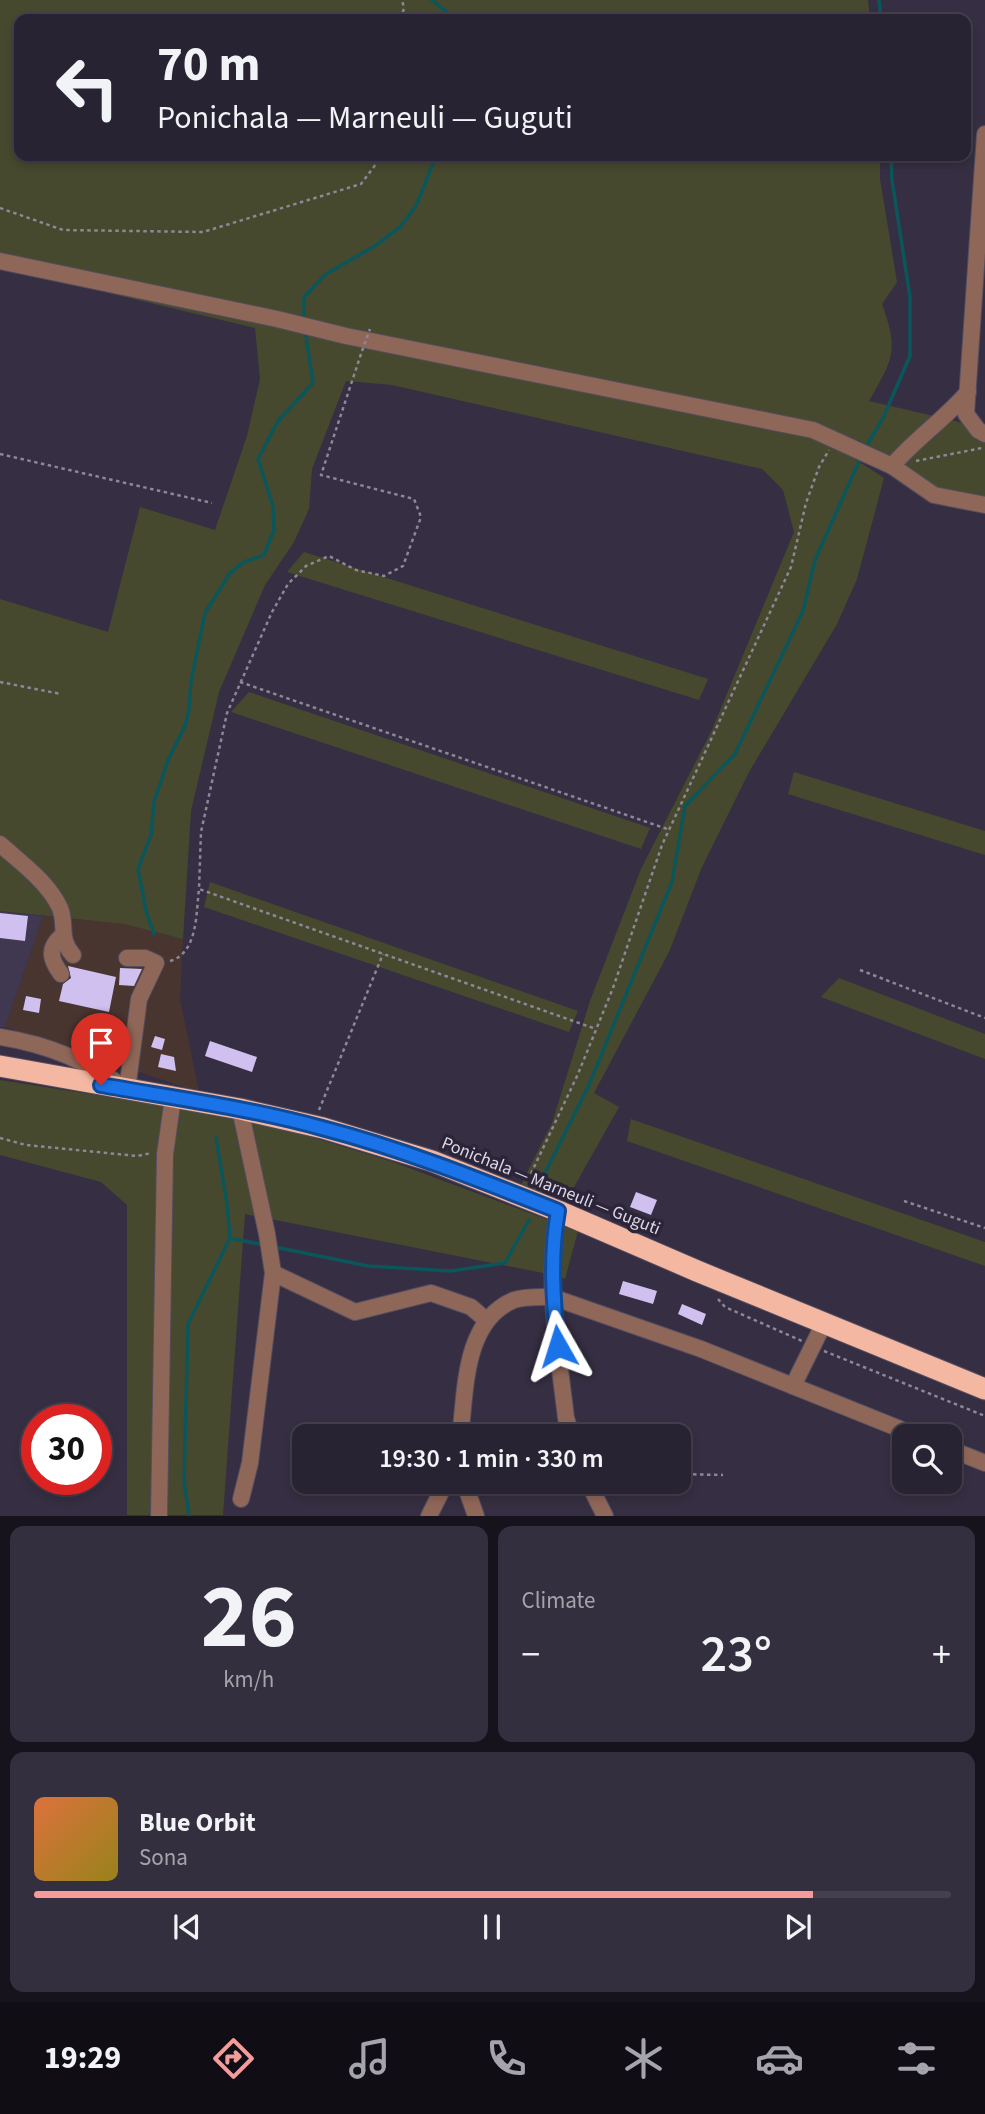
<!DOCTYPE html>
<meta charset="utf-8">
<style>
:root{--surface:#282332;--page:#342f3e;--text:#f1f3f6;--muted:#a5a4ac;--line:#44404d;--accent:#f59b9a}
body{margin:0;font-family:"Source Sans 3",sans-serif;background:var(--page);color:var(--text);height:100vh;display:flex;flex-direction:column;font-size:26px;white-space:nowrap}
*{box-sizing:border-box;margin:0}
p{font-size:23px;color:var(--muted)}
.icon{flex:none;width:38px;height:38px;fill:none;stroke:currentColor;stroke-width:2;stroke-linecap:round;stroke-linejoin:round}
.map{position:relative;height:1516px;overflow:hidden}
.sheet{display:flex;flex-direction:column;gap:10px;padding:10px;background:#16131c;flex:1}
.sheet>*{flex:none}
.banner{position:absolute;left:14px;top:14px;width:957px;height:147px;border-radius:14px;box-shadow:0 4px 10px #0003,0 0 0 2px var(--line);background:#282332;color:var(--text);overflow:hidden}
.buttons{position:absolute;left:892px;top:1424px;display:grid;gap:14px}
.buttons a{display:grid;place-items:center;width:70px;height:70px;border-radius:14px;background:var(--surface);box-shadow:0 4px 10px #0003,0 0 0 2px var(--line);font-size:35px}
.speed{position:absolute;left:21px;top:1404px;display:flex;gap:14px;font-size:35px;font-weight:700;text-align:center}
.speed>*{display:grid;place-content:center;width:91px;height:91px;border-radius:50%;background:var(--surface);box-shadow:0 4px 10px #0003,0 0 0 2px var(--line);line-height:1}
.speed .limit{border:10px solid #d22;background:#fff;color:#111}
.pin{position:absolute;display:grid;place-items:center;width:60px;height:60px;color:#fff;margin:-72px -30px;border-radius:50% 50% 50% 0;rotate:-45deg;box-shadow:0 0 7px #0007}
.pin .icon{rotate:45deg}
.me{position:absolute;width:77px;margin:-38px;rotate:354deg;stroke-linejoin:round;filter:drop-shadow(0 0 5px #0008)}
.turn{display:flex;align-items:center;gap:24px;height:147px;padding:0 28px;font-size:32px}
.turn .icon{width:91px;height:91px;stroke-width:2.5}
.turn b{display:block;font-size:49px;line-height:60px}
.big{font-size:52px;font-weight:600;line-height:1.1}
.sheet .widget{flex:1;display:flex;flex-direction:column;justify-content:center;gap:10px;min-width:0;padding:0 24px;border-radius:14px;background:var(--page)}
.sheet .dial{align-items:center;gap:0}
.dial b{font-size:91px;line-height:1}
.song{display:flex;align-items:center;gap:21px}
.cover{width:84px;height:84px;border-radius:10px;background:linear-gradient(135deg,hsl(20 70% 55%),hsl(50 70% 35%))}
.played{height:7px;border-radius:4px;background:linear-gradient(90deg,var(--accent) 85%,var(--line) 85%)}
.keys{display:flex;justify-content:space-around;direction:ltr}
.heat{display:flex;justify-content:space-between;align-items:center;font-size:38px;direction:ltr}
.sheet .tiles{flex:1;display:grid;gap:10px;grid-template-columns:1fr 1fr}
.widget:last-child{grid-column:span 2}
.trip{position:absolute;left:292px;top:1424px;width:399px;height:70px;border-radius:14px;background:var(--surface);box-shadow:0 4px 10px #0003,0 0 0 2px var(--line);font-weight:600;line-height:70px;text-align:center}
.tab-bar{display:flex;height:112px;justify-content:space-around;align-items:center;background:#100e14;color:var(--muted)}
.tab-bar .icon{width:49px;height:49px}
.tab-bar .on{color:var(--accent)}
.tab-bar b{font-size:32px;color:var(--text)}
.map>svg:first-child{display:block}
</style>
<div class="map">
<svg width="985" height="1516" viewBox="0 0 985 1516">
<rect width="100%" height="100%" fill="#362f43"/>
<path fill="#493530" d="M43 916 124 924 183 939 180 999 199 1092 5 1027Z"/>
<path fill="#403751" d="M0 911 43 916 5 1027H0Z"/>
<g fill="#46492d">
<path d="M0 0H868L870 19H19V156H880V179L897 282 882 304C899 351 893 359 869 401L985 428V498L933 486 913 472 858 440 856 446 846 453 884 478 857 579 837 624 749 772 702 867 669 952 594 1093 619 1107 570 1194 550 1187 547 1198 519 1189 552 1123 590 1001 641 869 712 730 794 532 783 490 762 469 392 385 346 381 312 469 309 509 294 542 265 585 219 692 191 811 183 939 124 924 0 911V599L108 632 140 507 215 530 247 436 260 379 255 328 0 267Z"/>
<path d="M304 552 708 679 699 700 287 572Z"/>
<path d="M249 692 650 828 641 849 231 712Z"/>
<path d="M794 772 985 831V855L788 794Z"/>
<path d="M210 882 578 1011 569 1032 204 907Z"/>
<path d="M839 978 985 1034V1059L821 997Z"/>
<path d="M0 1080 256 1120 393 1162 578 1231 565 1279 553 1275 245 1214 223 1515H127V1205L101 1182 0 1155Z"/>
<path d="M631 1119 985 1242V1266L627 1141Z"/>
</g>
<g fill="none" stroke-linecap="round" stroke-linejoin="round">
<g stroke="#0b565b" stroke-width="3.5">
<path d="M432 0 455 19"/>
<path d="M879 0 881 19"/>
<path d="M304 319V297L326 274 375 246 400 227 416 206 436 156"/>
<path d="M864 450 883 418 910 356V297L892 180 891 156"/>
<path d="M154 934 146 911 138 869 151 835 154 802 168 760 185 726 189 710 191 681 205 613 230 573 244 562 264 555 274 530 273 506 258 459 278 421 313 383 305 330"/>
<path d="M538 1187 589 1085 672 882 685 806 735 754 803 611 815 560 861 457"/>
<path d="M230 1238 264 1245"/>
<path d="M275 1247 368 1266 451 1271 505 1263 529 1220"/>
<path d="M189 1516 184 1481 188 1324 230 1238 227 1204 216 1138"/>
</g>
</g>
<g fill="#d0c0ef">
<path d="M0 913 28 916 25 941 0 938Z"/>
<path d="M68 966 116 977 109 1012 59 1001 63 984 71 978Z"/>
<path d="M120 968 142 969 134 986 119 985Z"/>
<path d="M26 996 41 999 39 1013 23 1010Z"/>
<path d="M155 1036 165 1039 162 1050 151 1047Z"/>
<path d="M210 1041 257 1057 252 1072 205 1056Z"/>
<path d="M161 1054 174 1057 176 1071 158 1067Z"/>
<path d="M636 1192 657 1200 651 1215 630 1207Z"/>
<path d="M623 1281 657 1291 653 1304 619 1294Z"/>
<path d="M682 1304 706 1314 702 1325 678 1314Z"/>
</g>
<g fill="none" stroke-linecap="round" stroke-linejoin="round">
<defs>
<g id="minor">
<path d="M985 134 966 414 978 430 985 434"/>
<path d="M0 261 277 319 346 336 813 430 892 466 934 495 985 505"/>
<path d="M892 466C915 439 945 419 968 392"/>
<path d="M0 844C21 863 48 882 60 908 67 925 58 938 73 955"/>
<path d="M61 974C50 959 47 948 63 935"/>
<path d="M0 1037C45 1044 90 1062 127 1090L139 999 156 963 145 958H127"/>
<path d="M240 1109 267 1234 273 1273 355 1312 431 1293 471 1307 486 1320"/>
<path d="M558 1211C545 1280 558 1349 566 1418L572 1437"/>
<path d="M793 1386 824 1323"/>
<path d="M460 1437C466 1391 463 1321 514 1300 526 1296 540 1297 552 1297L701 1349 920 1437"/>
<path d="M950 1449 985 1463"/>
<path d="M464 1482 476 1516"/>
<path d="M588 1482 605 1516"/>
<path d="M241 1499 250 1463 273 1273"/>
<path d="M159 1516 165 1154 173 1098"/>
<path d="M429 1516 446 1482"/>
</g>
<path id="highway" d="M0 1066 240 1109 323 1128 432 1161 558 1211 697 1271 985 1389"/>
</defs>
<use href="#minor" stroke="#544d60" stroke-width="18"/>
<use href="#highway" stroke="#544d60" stroke-width="23"/>
<g stroke="#8d8798" stroke-width="2.5" stroke-dasharray="3.5 3.5" stroke-linecap="butt">
<path d="M401 19 404 8 402 0"/>
<path d="M0 208 63 230 203 232 361 184 382 156"/>
<path d="M361 354 321 475 414 499 421 517 403 566 384 576 356 570 329 556 306 566 288 584 272 612 227 713 201 832 199 889 596 1029"/>
<path d="M0 454 212 503"/>
<path d="M916 461 982 448"/>
<path d="M0 682 61 694"/>
<path d="M240 682 670 830"/>
<path d="M170 961C198 953 196 913 199 889"/>
<path d="M860 970 985 1018"/>
<path d="M319 1110 383 954"/>
<path d="M0 1138 26 1145 137 1156 152 1153"/>
<path d="M528 1180 578 1074 613 988 662 845 791 567 806 503 819 467 829 450"/>
<path d="M904 1201 985 1228"/>
<path d="M718 1299 725 1307 802 1341"/>
<path d="M824 1351 985 1416"/>
<path d="M679 1474 723 1475"/>
</g>
<use href="#minor" stroke="#8f6758" stroke-width="16"/>
<use href="#highway" stroke="#f4b8a2" stroke-width="21"/>
<path stroke="#8d8798" stroke-width="2.5" stroke-dasharray="3.5 3.5" stroke-linecap="butt" d="M362 351 370 329"/>
</g>
<g fill="none" stroke-linecap="round" stroke-linejoin="round">
<defs>
<path id="route" d="M101 1085C175 1098 249 1108 322 1128 403 1149 480 1180 558 1211 550 1256 553 1300 558 1346"/>
</defs>
<use href="#route" stroke="#114b97" stroke-width="18"/>
<use href="#route" stroke="#1a73e8" stroke-width="12"/>
</g>
<g text-anchor="middle" dominant-baseline="central" stroke-width="7" stroke-linejoin="round" paint-order="stroke">
<g font-size="18" fill="#dcd8e5" stroke="#2c2539">
<text transform="translate(551 1186) rotate(22)">Ponichala — Marneuli — Guguti</text>
</g>
</g>
</svg>
<div class="buttons">
<a><svg class="icon" aria-label="search" viewBox="0 0 24 24"><circle cx="10" cy="10" r="6"/><path d="M15 15l6 6"/></svg></a>
</div>
<div class="speed"><div class="limit">30</div></div>
<div class="pin" style="left:101px;top:1085px;background:#d93025"><svg class="icon" aria-label="arrive" viewBox="0 0 24 24"><path d="M6 21V4h12l-3 4 3 4H6"/></svg></div>
<svg class="me" style="left:558px;top:1346px" viewBox="-20 -20 40 40"><path d="M0-17L14 15 0 8-14 15z" fill="#1a73e8" stroke="#fff" stroke-width="4"/></svg>
<div class="trip">19:30 · 1 min · 330 m</div>
<div class="banner">
<div class="turn"><svg class="icon" aria-label="left" viewBox="0 0 24 24"><path d="M17 20v-9H6M10 6l-5 5 5 5"/></svg><div><b>70 m</b>Ponichala — Marneuli — Guguti</div></div>
</div>
</div>
<section class="sheet">
<div class="tiles">
<div class="widget dial"><b>26</b><p>km/h</p></div>
<div class="widget"><p>Climate</p>
<div class="heat"><a>−</a><b class="big">23°</b><a>+</a></div>
</div>
<div class="widget">
<div class="song"><i class="cover"></i><div><b>Blue Orbit</b><p>Sona</p></div></div>
<div class="played"></div>
<div class="keys"><svg class="icon" aria-label="previous" viewBox="0 0 24 24"><path d="M18 5L8 12l10 7zM5 5v14"/></svg><svg class="icon" aria-label="pause" viewBox="0 0 24 24"><path d="M8 5v14M16 5v14"/></svg><svg class="icon" aria-label="next" viewBox="0 0 24 24"><path d="M6 5l10 7-10 7zM19 5v14"/></svg></div>
</div>
</div>
</section>
<nav class="tab-bar">
<b>19:29</b>
<svg class="icon on" aria-label="directions" viewBox="0 0 24 24"><path d="M12 3l9 9-9 9-9-9zM9 14v-3h6M13 9l2 2-2 2"/></svg>
<svg class="icon" aria-label="music" viewBox="0 0 24 24"><path d="M9 18V5l10-2v13"/><circle cx="6" cy="18" r="3"/><circle cx="16" cy="16" r="3"/></svg>
<svg class="icon" aria-label="phone" viewBox="0 0 24 24"><path d="M5 4h4l2 5-3 2q2 4 5 5l2-3 5 2v4C11 20 4 13 5 4z"/></svg>
<svg class="icon" aria-label="climate" viewBox="0 0 24 24"><path d="M12 3v18M4 7l16 10M4 17L20 7"/></svg>
<svg class="icon" aria-label="car" viewBox="0 0 24 24"><path d="M5 17H2v-5l4-1 3-4h7l3 4 3 1v5h-3M9 17h6M6 11h13"/><circle cx="7" cy="17" r="2"/><circle cx="17" cy="17" r="2"/></svg>
<svg class="icon" aria-label="filters" viewBox="0 0 24 24"><path d="M4 7h16M4 17h16"/><circle cx="9" cy="7" r="2"/><circle cx="15" cy="17" r="2"/></svg>
</nav>
